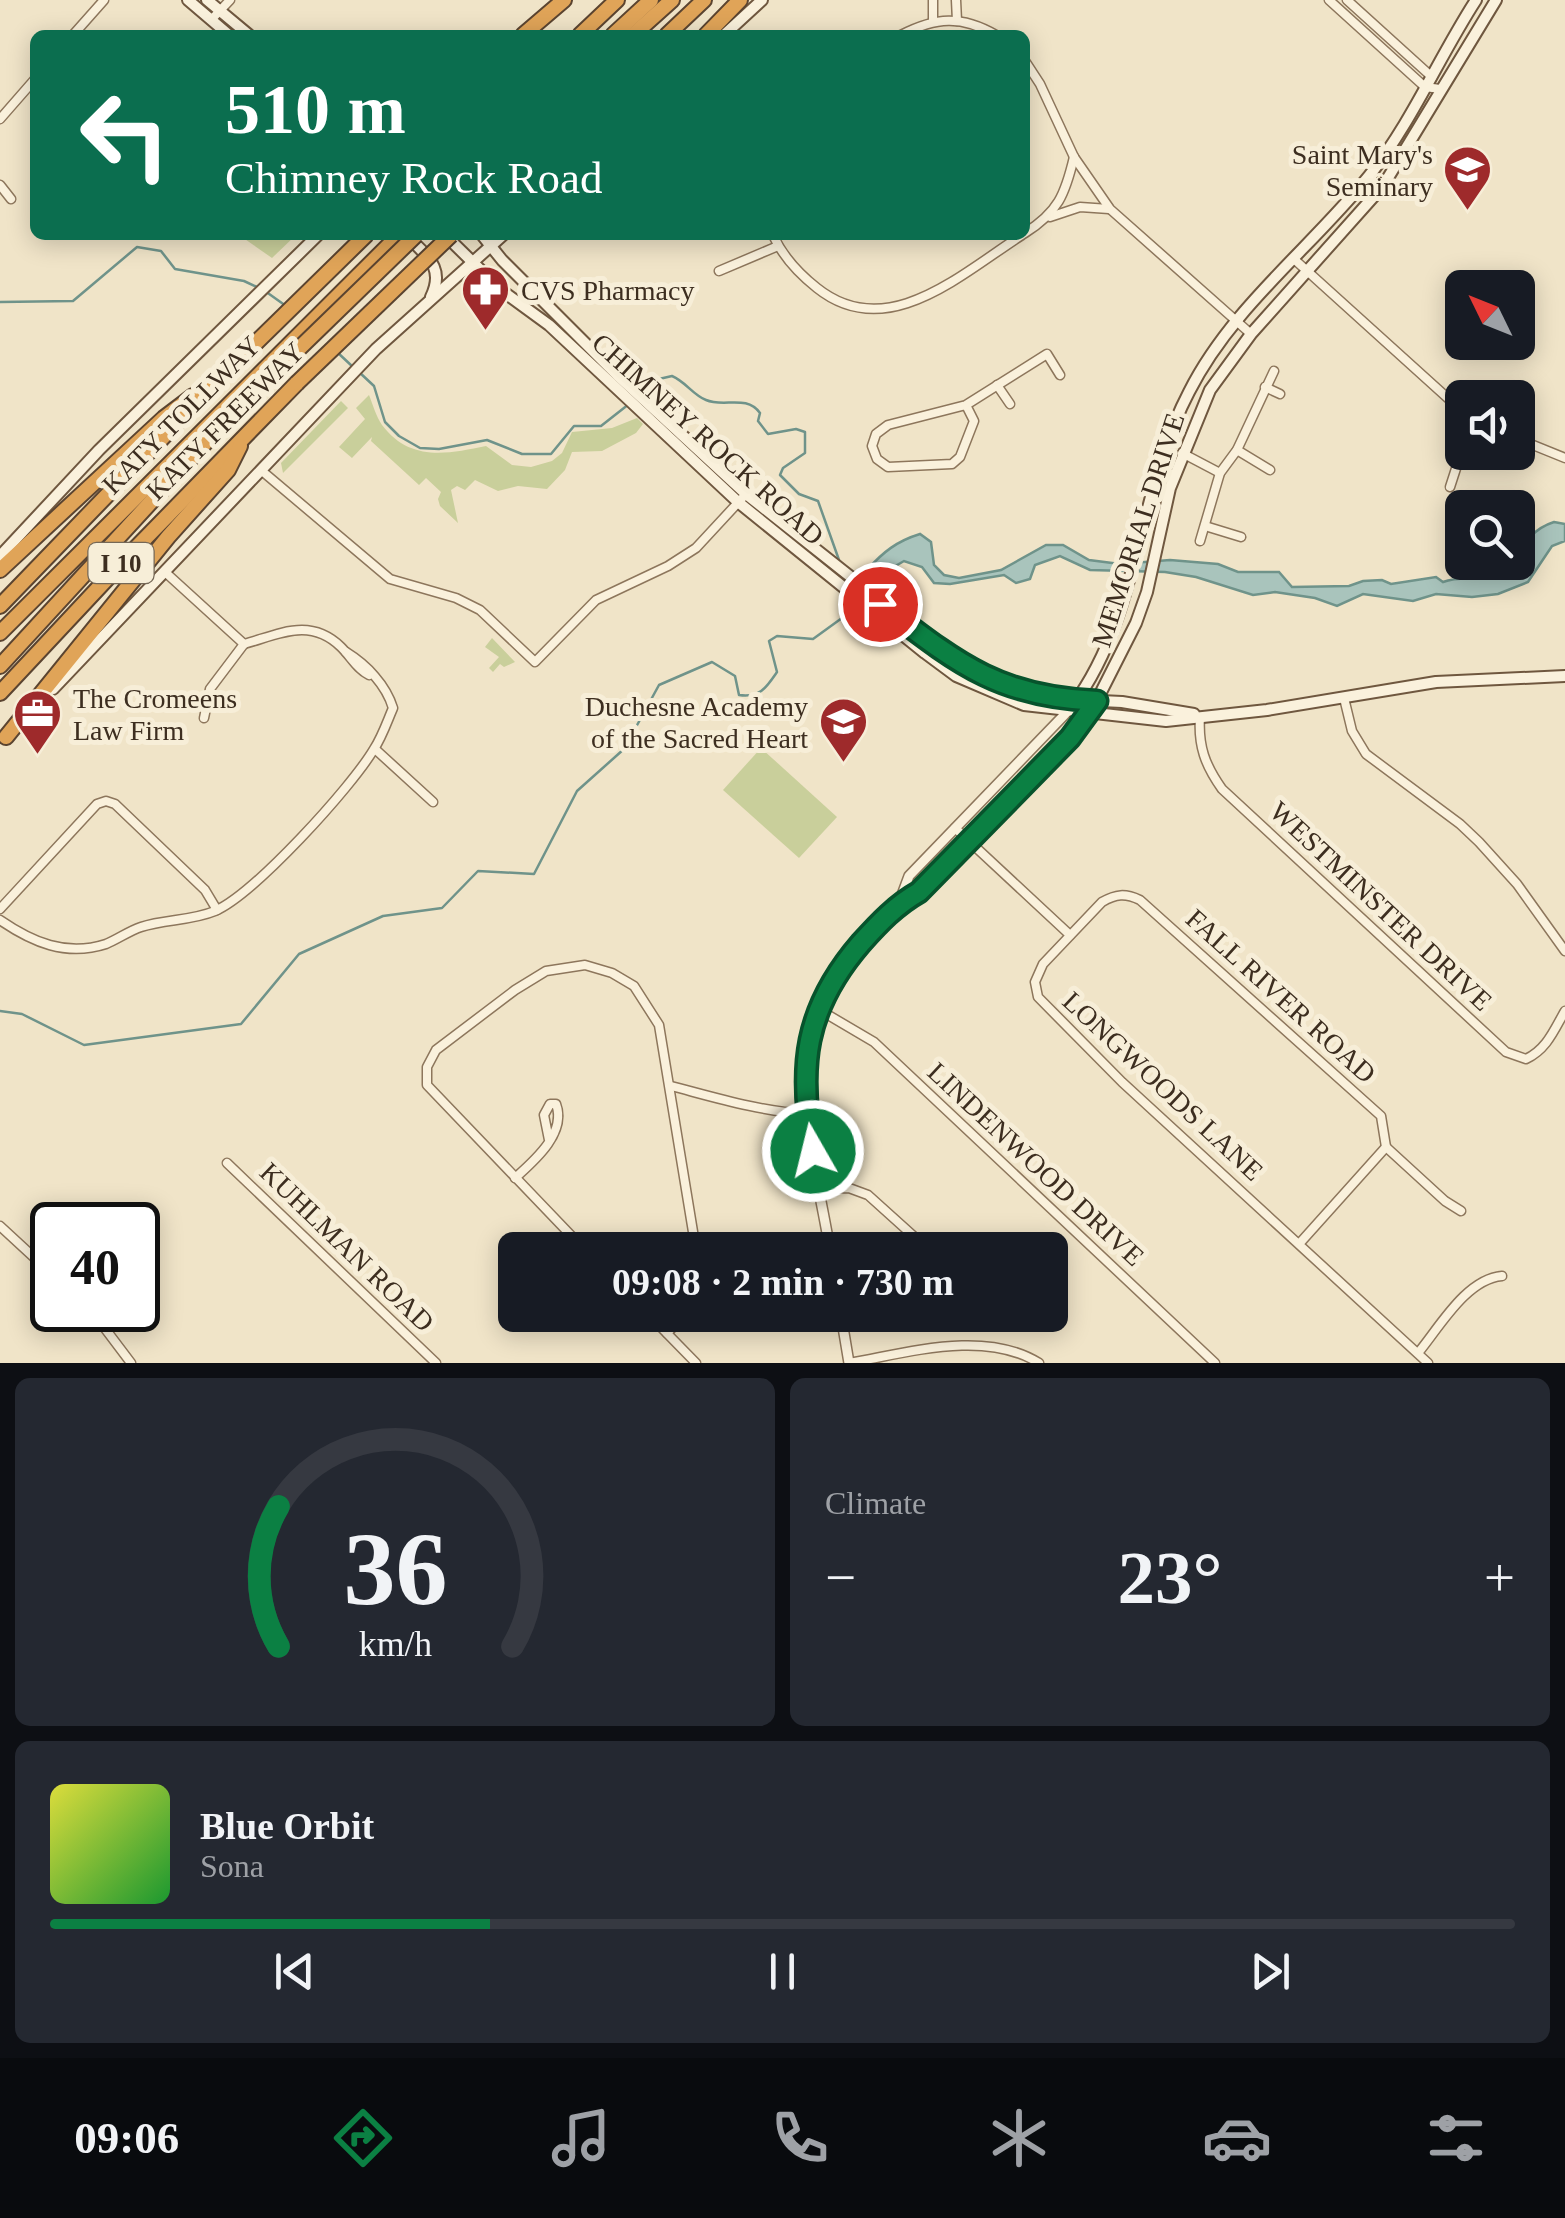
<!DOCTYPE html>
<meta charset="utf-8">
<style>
:root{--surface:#171b24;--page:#242831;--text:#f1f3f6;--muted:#9ea1a6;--line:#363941;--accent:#0b8043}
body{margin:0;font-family:Georgia,serif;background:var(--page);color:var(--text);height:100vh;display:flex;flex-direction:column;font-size:38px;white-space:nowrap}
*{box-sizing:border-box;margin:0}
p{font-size:32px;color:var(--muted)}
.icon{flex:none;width:55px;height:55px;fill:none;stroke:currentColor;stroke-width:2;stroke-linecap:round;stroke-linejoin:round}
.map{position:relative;height:1363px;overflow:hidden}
.side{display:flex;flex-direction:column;gap:15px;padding:15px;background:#0d0f14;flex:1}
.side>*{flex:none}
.hud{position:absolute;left:30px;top:30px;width:1000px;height:210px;border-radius:15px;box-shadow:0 5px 25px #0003;background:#0b6e4f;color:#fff;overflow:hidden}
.needle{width:65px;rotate:313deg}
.buttons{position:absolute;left:1445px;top:270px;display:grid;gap:20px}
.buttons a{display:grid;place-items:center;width:90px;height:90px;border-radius:15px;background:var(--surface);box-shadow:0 5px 25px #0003;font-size:50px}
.speed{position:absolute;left:30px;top:1202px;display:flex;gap:20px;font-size:50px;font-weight:700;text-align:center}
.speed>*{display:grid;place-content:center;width:130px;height:130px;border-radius:50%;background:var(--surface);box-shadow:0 5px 25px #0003;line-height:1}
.speed .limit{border:5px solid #111;border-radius:15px;background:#fff;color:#111}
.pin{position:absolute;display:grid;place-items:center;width:85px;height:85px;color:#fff;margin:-42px;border:5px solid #fff;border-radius:50%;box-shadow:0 2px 10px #0007}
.me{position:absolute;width:110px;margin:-55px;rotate:352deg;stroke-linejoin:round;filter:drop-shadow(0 0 8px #0008)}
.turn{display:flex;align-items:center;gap:35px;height:210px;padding:0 30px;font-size:45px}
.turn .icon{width:130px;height:130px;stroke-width:2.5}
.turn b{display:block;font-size:70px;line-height:85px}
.big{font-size:75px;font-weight:700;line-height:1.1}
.side .tile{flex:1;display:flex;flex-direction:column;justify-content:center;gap:15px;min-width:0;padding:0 35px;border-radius:15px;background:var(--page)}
.side .dial{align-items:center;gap:0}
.dial svg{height:260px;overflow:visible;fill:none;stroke:var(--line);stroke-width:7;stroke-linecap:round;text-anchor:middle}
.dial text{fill:var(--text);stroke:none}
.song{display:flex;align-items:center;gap:30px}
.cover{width:120px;height:120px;border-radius:15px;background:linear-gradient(135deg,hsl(60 70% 55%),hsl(130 70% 35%))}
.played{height:10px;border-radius:5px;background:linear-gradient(90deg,var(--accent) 30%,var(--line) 30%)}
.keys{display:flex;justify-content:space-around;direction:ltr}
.heat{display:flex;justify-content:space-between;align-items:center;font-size:55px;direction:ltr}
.side .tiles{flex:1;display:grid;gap:15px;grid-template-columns:1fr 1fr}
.tile:last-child{grid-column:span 2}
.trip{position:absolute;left:498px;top:1232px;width:570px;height:100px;border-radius:15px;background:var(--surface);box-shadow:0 5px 25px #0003;font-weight:700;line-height:100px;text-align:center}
.menu{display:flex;height:160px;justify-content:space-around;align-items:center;background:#090b0e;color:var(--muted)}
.menu .icon{width:70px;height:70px}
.menu .current{color:var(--accent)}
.menu b{font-size:45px;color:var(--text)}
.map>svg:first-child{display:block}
</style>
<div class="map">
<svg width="1565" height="1363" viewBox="0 0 1565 1363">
<rect width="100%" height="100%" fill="#f0e4c8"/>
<g fill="#c9cf9b">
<path d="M239 235H296L272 258Z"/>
<path d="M369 395C373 405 376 416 382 425 410 462 447 454 486 446L512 465 531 467 552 461 562 453 572 432 612 428 637 418 643 424 636 433 602 451 572 452 565 470 547 489 518 486 498 491 475 480 465 490 457 486 451 490 458 523 440 506 438 499 441 492 426 478 419 485 371 441 372 437 352 458 339 447 365 419 356 408Z"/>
<path d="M341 401 348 408 283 473 281 463Z"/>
<path d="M492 638 515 662 504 667 500 664 493 672 489 668 499 657 485 647Z"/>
<path d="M761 748 837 817 799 858 723 790Z"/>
</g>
<path fill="#a9c4bc" stroke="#6f938a" stroke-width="2.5" d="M1554 522 1565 524V541L1552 546 1528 582 1498 594 1472 597 1436 594 1413 601 1363 594 1337 606 1315 598 1275 592 1253 595 1196 577 1165 572 1090 570 1060 556 1035 565 1030 579 1016 583 1004 575 950 584 934 583 922 567 904 561 873 579 867 570C883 552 897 541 920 534L931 542 934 565 944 575 959 578 1001 570 1046 545H1063L1089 560 1120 564 1170 560 1218 564 1238 572H1279L1292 587 1349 586 1363 581 1382 580 1391 584 1436 577 1443 582C1470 572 1483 589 1511 563L1518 562C1521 543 1535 528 1554 522Z"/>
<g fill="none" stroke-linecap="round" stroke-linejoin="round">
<g stroke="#6f938a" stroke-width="2.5">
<path d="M265 291 286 306"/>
<path d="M0 302 73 301 137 247 161 251 175 269 244 281 257 287"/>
<path d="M337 352 353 367"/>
<path d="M359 372 374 386 385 422 399 436 420 448 439 449 487 440 522 454H551L574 426H601L629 404"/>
<path d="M642 392 659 379 672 376C686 382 693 395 706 400 724 408 746 394 760 413L758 421 768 434 796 429 805 432V453L783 468 780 475 799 494 818 501 839 560 844 566"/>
<path d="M0 1011 22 1014 84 1045 241 1024 299 954 383 916 442 908 478 871 534 874 577 791 624 749 659 685 712 662 735 676 739 695C760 698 766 688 777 672L769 641 777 636 813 639 842 618 853 601"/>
</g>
<defs>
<g id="minor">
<path d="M956 0 957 21"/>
<path d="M1329 0 1425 87 1440 89"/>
<path d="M1347 0 1432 77"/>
<path d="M212 19 230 0"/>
<path d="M933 20V0"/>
<path d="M73 35 104 0"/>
<path d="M901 35C936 17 961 15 996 35"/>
<path d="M1025 61 1040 84 1074 157 1110 209 1251 334"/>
<path d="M0 119 35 79"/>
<path d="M0 185 11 199"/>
<path d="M1050 217 1080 207 1109 209"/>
<path d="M1025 233C1058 212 1065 195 1074 157"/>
<path d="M773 235C783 257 798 273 817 288 887 344 961 274 1022 235"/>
<path d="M1295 260 1462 411"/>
<path d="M719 271 778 246"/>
<path d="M997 385 1010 404"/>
<path d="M1265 387 1280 394"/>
<path d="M966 405 974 421 960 457 952 464 888 467 877 459 872 446 876 434 888 425 966 405 1047 354 1060 375"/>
<path d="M1518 439 1565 458"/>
<path d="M1237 450 1270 470"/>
<path d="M1182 453 1220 473"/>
<path d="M262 471 390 579 456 598 480 610 535 662 596 600 668 566 696 548 746 494"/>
<path d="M1450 487 1462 450"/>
<path d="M1205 526 1241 537"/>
<path d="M1200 541 1220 473 1237 450 1274 371"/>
<path d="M165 572 244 644"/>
<path d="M244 644C280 634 310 617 341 647 352 658 356 668 369 675"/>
<path d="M1344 698 1352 731 1366 754 1460 824 1479 842 1517 884 1565 951"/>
<path d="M1200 717C1198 746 1205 765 1222 789L1506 1052 1526 1059C1547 1049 1554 1030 1565 1011"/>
<path d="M204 718 210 689 244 644"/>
<path d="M375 749 433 802"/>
<path d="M955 828 1070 935"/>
<path d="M0 909 97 804 106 801 115 804 205 890 217 910"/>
<path d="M0 920C32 942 66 957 106 944 118 939 129 931 141 927 165 919 191 921 215 911 254 894 351 788 374 749 382 737 387 722 393 708 386 685 367 665 346 652"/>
<path d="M818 1009 874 1042 1215 1363"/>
<path d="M671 1086C717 1098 759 1111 806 1114"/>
<path d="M1386 1147 1445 1201 1461 1211"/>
<path d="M227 1163 436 1363"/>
<path d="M515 1178C534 1161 567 1133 556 1104H550L544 1115 549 1140"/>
<path d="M820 1189 849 1188 868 1195 929 1250"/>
<path d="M0 1226 52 1274"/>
<path d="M1299 1244 1386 1147 1381 1116 1140 900C1125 893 1116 894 1102 902L1043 964 1035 982 1038 997 1122 1082 1428 1363"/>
<path d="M585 1250 427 1085V1067L436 1050 515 990 546 971 585 965 612 973 634 986 659 1025 696 1250"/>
<path d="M91 1310 131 1363"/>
<path d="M649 1315 696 1363"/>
<path d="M667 1333 685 1315"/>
<path d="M1418 1353C1439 1328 1466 1279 1502 1276"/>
<path d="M849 1363C908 1353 984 1329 1039 1363"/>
</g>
<g id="tertiary">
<path d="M899 903 909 876 1070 709"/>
<path d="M830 1250C812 1141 776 1051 852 955 871 930 891 907 919 892L1070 738 1091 712"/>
<path d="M841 1315 849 1363"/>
</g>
<g id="secondary">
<path d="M188 0 229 35"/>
<path d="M207 0 249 35"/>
<path d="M724 35 762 0"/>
<path d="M482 235 502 260 617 375 746 494 962 665 1008 687 1059 699 1122 702 1194 714"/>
<path d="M446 236 501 290 549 325 738 502 925 653 956 676 1024 705 1166 721 1267 710 1436 682 1565 676"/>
<path d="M408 237C428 257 445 268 431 297"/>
<path d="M0 556 99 450 318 235"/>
<path d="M53 689 376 349 503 235"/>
<path d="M1073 705C1141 613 1137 491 1189 392 1231 308 1311 248 1369 176 1412 122 1439 57 1476 0"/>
<path d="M1094 706 1136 623 1147 592 1170 488 1210 390 1251 334 1383 186 1496 0"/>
</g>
<g id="motorway">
<path d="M523 35 564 0"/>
<path d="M580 35 617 0"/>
<path d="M613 35 651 0"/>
<path d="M633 35 672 0"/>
<path d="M667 35 704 0"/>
<path d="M706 35 740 0"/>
<path d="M0 570 164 418 193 396"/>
<path d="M0 606 226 372 366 235"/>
<path d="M0 633 399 235"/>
<path d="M0 666 218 429 280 367"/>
<path d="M0 693 132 552 297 383"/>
<path d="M6 737 168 537 228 470 240 446"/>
</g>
</defs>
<use href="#minor" stroke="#8d765c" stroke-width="11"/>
<use href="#tertiary" stroke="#8d765c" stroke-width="12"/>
<use href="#secondary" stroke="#6f573f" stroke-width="14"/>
<use href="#motorway" stroke="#5b4430" stroke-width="18"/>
<use href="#minor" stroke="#faf1dc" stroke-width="8"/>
<use href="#tertiary" stroke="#faf1dc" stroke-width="9"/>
<use href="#secondary" stroke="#faf1dc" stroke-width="10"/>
<use href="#motorway" stroke="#e0a458" stroke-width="14"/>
<defs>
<g id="motorway-bridge">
<path d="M280 367 416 235"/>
<path d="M297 383 451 235"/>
</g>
</defs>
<use href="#motorway-bridge" stroke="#5b4430" stroke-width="18" stroke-linecap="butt"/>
<use href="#motorway-bridge" stroke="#e0a458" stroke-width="14"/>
</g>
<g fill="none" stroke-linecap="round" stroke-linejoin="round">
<defs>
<path id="route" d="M813 1151C798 1067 804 1009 861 943 879 923 896 905 919 892L1070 738 1097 701C997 697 956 662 880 604"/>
</defs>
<use href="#route" stroke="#07532c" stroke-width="25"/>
<use href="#route" stroke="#0b8043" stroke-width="18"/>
</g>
<defs>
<symbol id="school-pin" viewBox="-11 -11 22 30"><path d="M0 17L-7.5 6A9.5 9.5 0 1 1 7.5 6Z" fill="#9e2a2b" stroke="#f7eed8"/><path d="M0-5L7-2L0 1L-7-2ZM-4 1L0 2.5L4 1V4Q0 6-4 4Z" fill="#fff"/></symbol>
<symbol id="pharmacy-pin" viewBox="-11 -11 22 30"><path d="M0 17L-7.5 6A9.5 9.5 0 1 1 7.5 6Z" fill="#9e2a2b" stroke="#f7eed8"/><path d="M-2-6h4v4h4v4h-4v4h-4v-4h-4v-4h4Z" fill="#fff"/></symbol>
<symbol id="office-pin" viewBox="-11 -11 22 30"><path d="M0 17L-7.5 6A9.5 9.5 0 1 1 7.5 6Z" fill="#9e2a2b" stroke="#f7eed8"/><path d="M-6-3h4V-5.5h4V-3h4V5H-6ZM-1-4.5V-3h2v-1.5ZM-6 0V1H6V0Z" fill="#fff"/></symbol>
</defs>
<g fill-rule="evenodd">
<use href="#school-pin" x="1440" y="142" width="55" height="75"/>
<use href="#pharmacy-pin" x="458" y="262" width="55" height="75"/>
<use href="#office-pin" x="10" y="686" width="55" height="75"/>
<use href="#school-pin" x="816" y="694" width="55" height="75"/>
</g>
<g text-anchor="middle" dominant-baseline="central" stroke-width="10" stroke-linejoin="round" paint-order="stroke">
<rect fill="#f7eed8" stroke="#756857" stroke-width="2.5" x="88.5" y="543" width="65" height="40" rx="8"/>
<g font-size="25" font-weight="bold" fill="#3d2e20">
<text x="121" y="563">I 10</text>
</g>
<g font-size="28" fill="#3d2e20" stroke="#f7eed8" text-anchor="end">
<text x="1433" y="154">Saint Mary's<tspan x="1433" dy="32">Seminary</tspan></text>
<text x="521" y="290" text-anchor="start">CVS Pharmacy</text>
<text x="73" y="698" text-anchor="start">The Cromeens<tspan x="73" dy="32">Law Firm</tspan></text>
<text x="808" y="706">Duchesne Academy<tspan x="808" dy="32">of the Sacred Heart</tspan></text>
</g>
<g font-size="28" fill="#3d2e20" stroke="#f7eed8">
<text transform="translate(181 415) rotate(-45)">KATY TOLLWAY</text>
<text transform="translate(225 421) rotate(-45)">KATY FREEWAY</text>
<text transform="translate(708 439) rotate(42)">CHIMNEY ROCK ROAD</text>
<text transform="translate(1138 530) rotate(-72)">MEMORIAL DRIVE</text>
<text transform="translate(1381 906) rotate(43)">WESTMINSTER DRIVE</text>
<text transform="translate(1281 996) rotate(42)">FALL RIVER ROAD</text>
<text transform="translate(1163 1086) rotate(43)">LONGWOODS LANE</text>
<text transform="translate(1036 1164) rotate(43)">LINDENWOOD DRIVE</text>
<text transform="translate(347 1247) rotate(44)">KUHLMAN ROAD</text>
</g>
</g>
</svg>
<div class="buttons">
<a><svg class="needle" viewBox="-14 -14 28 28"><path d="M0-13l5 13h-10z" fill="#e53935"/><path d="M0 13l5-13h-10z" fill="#9ea1a6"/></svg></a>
<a><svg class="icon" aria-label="sound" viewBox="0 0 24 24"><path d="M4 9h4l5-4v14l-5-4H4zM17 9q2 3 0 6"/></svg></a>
<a><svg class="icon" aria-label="search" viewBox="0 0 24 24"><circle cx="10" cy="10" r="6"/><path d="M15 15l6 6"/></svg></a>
</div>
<div class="speed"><div class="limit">40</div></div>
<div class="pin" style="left:880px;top:604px;background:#d93025"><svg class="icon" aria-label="arrive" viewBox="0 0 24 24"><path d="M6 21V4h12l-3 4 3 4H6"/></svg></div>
<svg class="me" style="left:813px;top:1151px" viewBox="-20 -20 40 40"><circle r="17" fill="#0b8043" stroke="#fff" stroke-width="3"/><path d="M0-11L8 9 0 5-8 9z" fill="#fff"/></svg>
<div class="trip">09:08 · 2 min · 730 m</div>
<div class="hud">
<div class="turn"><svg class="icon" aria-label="left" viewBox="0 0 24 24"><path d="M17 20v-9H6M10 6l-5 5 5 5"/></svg><div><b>510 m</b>Chimney Rock Road</div></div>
</div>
</div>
<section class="side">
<div class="tiles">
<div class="tile dial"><svg viewBox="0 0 100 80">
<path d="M14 69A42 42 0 1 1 86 69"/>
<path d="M14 69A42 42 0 0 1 14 26" stroke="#0b8043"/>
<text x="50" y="56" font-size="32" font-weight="700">36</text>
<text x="50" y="72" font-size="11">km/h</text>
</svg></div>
<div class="tile"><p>Climate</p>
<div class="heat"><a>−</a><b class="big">23°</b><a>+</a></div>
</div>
<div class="tile">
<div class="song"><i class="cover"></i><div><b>Blue Orbit</b><p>Sona</p></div></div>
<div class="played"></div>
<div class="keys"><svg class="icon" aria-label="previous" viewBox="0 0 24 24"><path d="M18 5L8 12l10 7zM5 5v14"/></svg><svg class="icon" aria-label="pause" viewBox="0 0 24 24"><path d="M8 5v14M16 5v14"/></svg><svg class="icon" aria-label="next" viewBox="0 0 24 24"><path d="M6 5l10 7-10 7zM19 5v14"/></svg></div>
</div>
</div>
</section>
<nav class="menu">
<b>09:06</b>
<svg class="icon current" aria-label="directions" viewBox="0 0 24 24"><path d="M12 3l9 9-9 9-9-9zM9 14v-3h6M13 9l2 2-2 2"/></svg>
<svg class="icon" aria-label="music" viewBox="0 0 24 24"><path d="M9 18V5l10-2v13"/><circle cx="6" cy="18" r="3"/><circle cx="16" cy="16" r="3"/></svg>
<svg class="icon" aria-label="phone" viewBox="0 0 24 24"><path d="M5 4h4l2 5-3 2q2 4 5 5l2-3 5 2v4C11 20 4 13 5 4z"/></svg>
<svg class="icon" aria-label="climate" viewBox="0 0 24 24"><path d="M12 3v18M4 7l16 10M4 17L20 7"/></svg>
<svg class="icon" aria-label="car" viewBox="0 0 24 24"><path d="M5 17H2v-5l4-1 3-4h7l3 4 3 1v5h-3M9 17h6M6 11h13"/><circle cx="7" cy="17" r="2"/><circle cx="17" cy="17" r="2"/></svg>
<svg class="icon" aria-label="filters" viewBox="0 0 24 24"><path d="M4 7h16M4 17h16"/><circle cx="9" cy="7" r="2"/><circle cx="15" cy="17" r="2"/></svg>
</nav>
